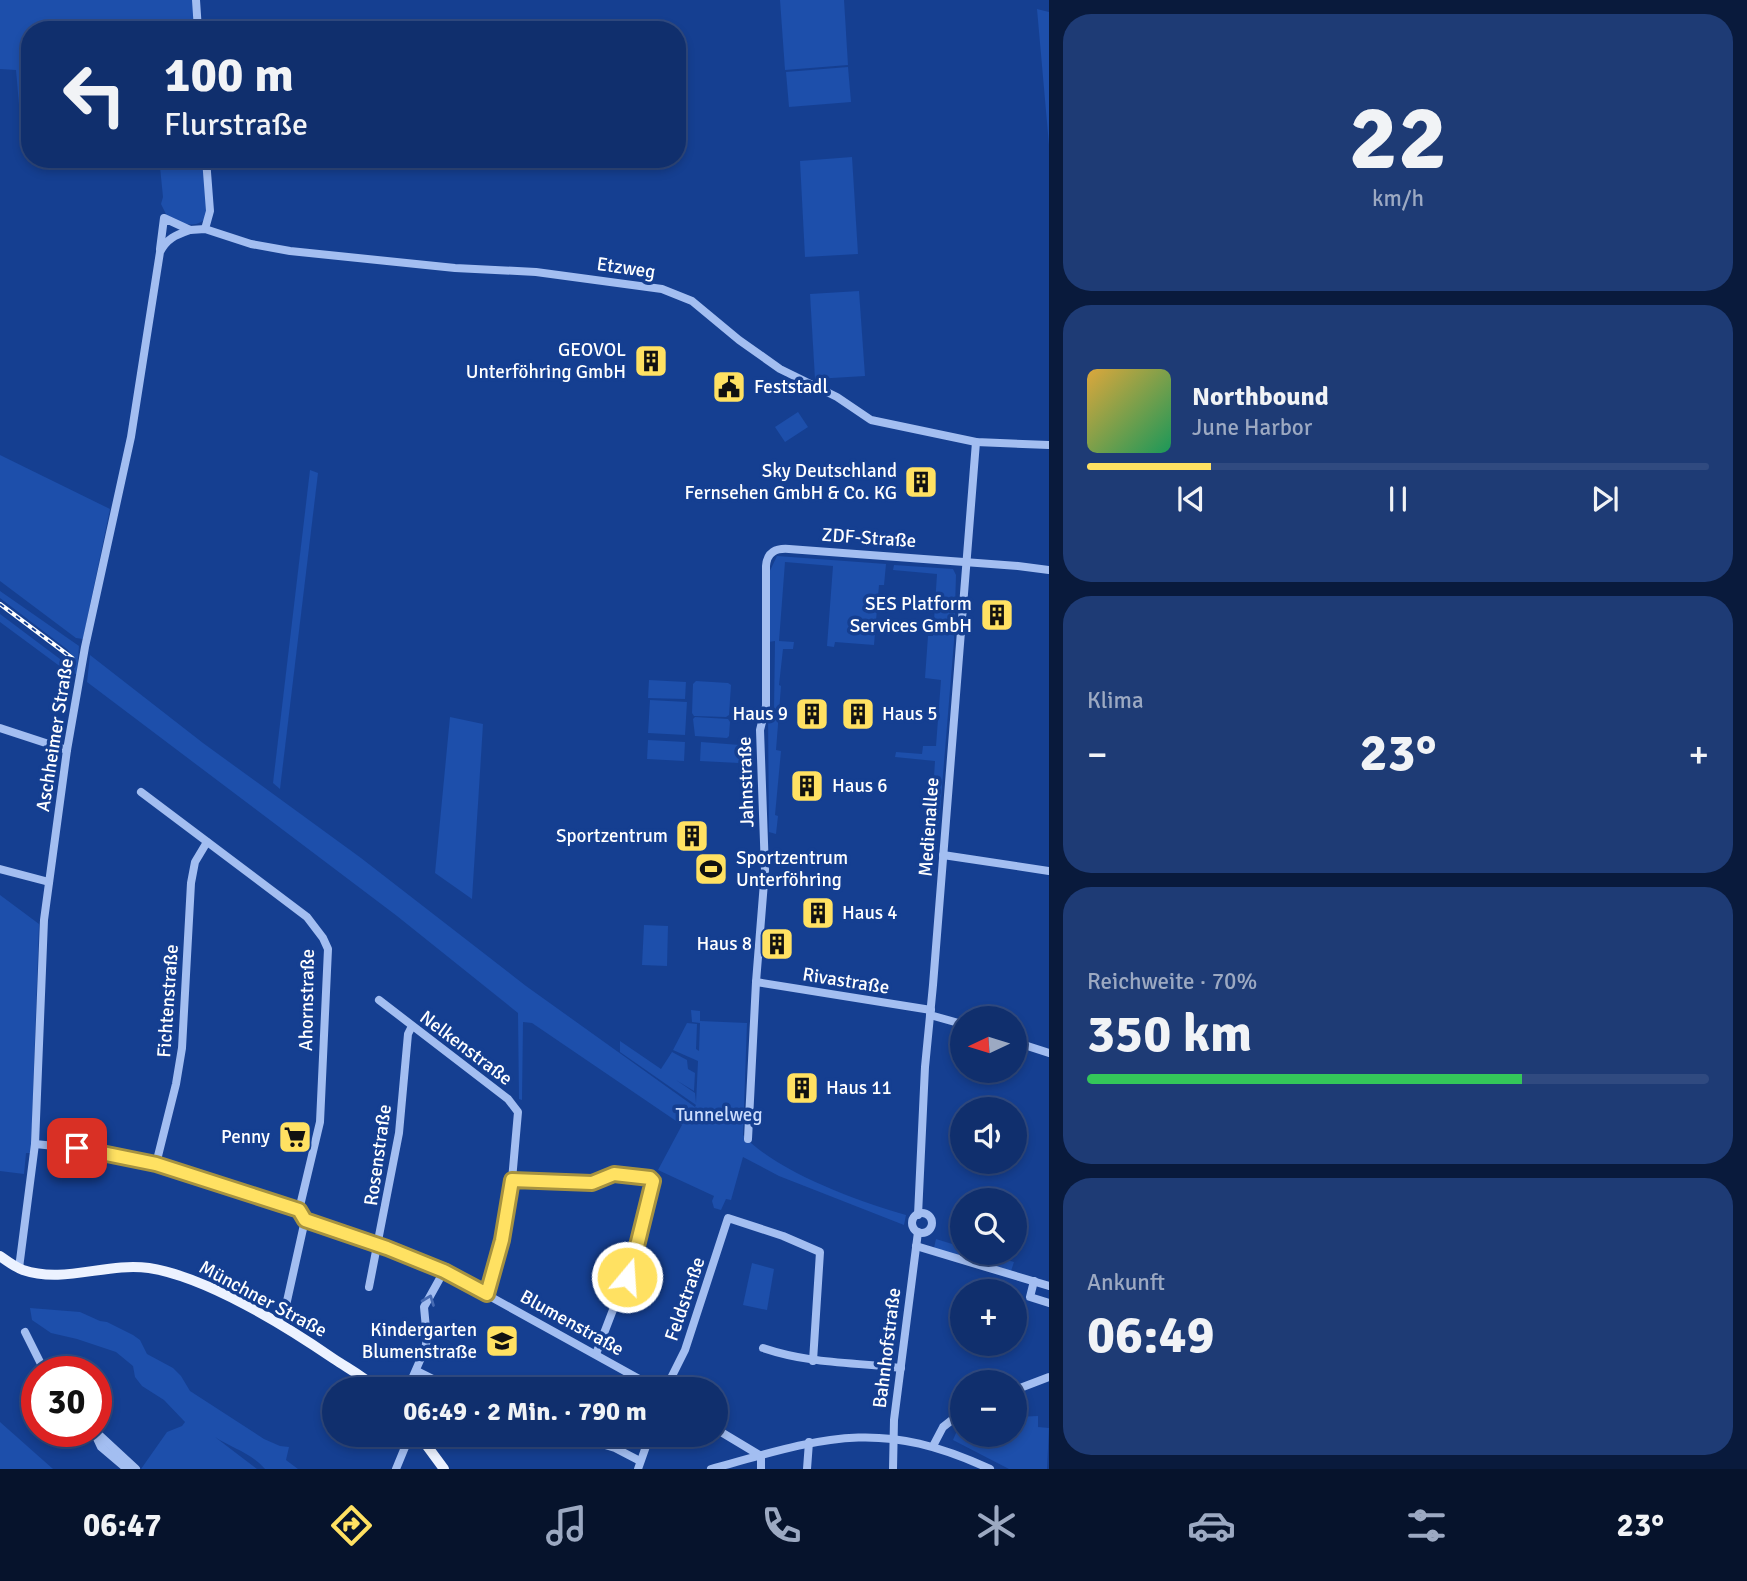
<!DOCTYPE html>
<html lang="de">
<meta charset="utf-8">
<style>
:root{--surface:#102f6d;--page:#1e3b75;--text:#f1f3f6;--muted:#9ca9c2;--line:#304a80;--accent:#ffe162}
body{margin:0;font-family:Signika,sans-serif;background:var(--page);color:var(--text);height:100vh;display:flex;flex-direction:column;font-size:26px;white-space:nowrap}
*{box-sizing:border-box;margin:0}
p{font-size:23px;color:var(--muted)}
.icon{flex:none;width:38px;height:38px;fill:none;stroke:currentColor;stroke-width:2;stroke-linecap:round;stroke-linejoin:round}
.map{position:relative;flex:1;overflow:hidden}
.panel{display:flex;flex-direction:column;gap:14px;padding:14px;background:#091a3c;width:698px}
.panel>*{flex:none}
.guide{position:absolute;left:21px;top:21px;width:665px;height:147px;border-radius:28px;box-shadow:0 4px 10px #0003,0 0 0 2px var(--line);background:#102f6d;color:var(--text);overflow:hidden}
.needle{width:46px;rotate:266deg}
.buttons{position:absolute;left:950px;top:1006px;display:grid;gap:14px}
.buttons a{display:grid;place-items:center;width:77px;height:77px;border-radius:50%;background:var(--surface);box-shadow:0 4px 10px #0003,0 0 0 2px var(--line);font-size:35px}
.speed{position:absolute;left:21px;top:1356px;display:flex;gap:14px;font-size:35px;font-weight:700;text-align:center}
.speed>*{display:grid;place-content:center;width:91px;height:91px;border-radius:50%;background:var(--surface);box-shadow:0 4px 10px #0003,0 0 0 2px var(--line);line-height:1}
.speed .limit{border:10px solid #d22;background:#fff;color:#111}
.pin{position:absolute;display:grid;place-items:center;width:60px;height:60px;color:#fff;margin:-30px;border-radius:14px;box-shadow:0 4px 10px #0006}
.me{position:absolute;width:77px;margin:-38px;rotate:18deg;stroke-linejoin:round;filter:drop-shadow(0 0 5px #0008)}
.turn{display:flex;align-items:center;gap:24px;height:147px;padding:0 28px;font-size:32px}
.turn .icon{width:91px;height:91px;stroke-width:2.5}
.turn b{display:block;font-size:49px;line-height:60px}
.big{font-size:52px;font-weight:700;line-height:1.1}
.panel .card{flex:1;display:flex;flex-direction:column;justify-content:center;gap:10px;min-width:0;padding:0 24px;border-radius:28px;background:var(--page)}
.panel .dial{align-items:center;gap:0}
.dial b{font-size:91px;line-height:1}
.song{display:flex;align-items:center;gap:21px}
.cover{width:84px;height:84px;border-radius:10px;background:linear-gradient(135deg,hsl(40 70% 55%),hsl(150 70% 35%))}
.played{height:7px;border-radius:4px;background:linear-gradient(90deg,var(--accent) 20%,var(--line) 20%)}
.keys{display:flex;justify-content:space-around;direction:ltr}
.heat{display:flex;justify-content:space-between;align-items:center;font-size:38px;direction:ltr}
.charge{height:10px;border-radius:5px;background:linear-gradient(90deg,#34c759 70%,var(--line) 0)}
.trip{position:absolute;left:322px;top:1377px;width:406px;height:70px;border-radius:35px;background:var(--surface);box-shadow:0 4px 10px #0003,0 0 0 2px var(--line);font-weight:700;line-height:70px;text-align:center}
.dock{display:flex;height:112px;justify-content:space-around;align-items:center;background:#06132c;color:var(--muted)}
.dock .icon{width:49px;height:49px}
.dock .active{color:var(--accent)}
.dock b{font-size:32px;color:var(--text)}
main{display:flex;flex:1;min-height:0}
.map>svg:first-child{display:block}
</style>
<main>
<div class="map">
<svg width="1049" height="1469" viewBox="0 0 1049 1469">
<rect width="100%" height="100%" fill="#153f91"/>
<g fill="#1d4fab">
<path d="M0 0H193L195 30H30V152L23 151 16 70 0 69Z"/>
<path d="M780 0H844L848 65 785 70Z"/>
<path d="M1037 9 1049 12V145Z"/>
<path d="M848 67 851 102 789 107 786 72Z"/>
<path d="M852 157 858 254 805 257 800 161Z"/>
<path d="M135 159H204L208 215C199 230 182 224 168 218L161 204 163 197 160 167Z"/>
<path d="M859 291 865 376 815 379 810 294Z"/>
<path d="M798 412 808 427 785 442 775 427Z"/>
<path d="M0 455 110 509 83 639 76 638 0 581Z"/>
<path d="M310 470 318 473 280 789 273 783Z"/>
<path d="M777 556 886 564 884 585H879L874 645 835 642 834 647 827 646 833 566 785 562 779 641 794 642 793 649H783L779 685 781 686 776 750 781 751 775 815 778 816 776 834 769 832 768 711 774 710 775 641 768 642 767 577Z"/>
<path d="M894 565 953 569 956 575 954 641 939 823H931L935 761 895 757 896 752 922 754 923 746H936L941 680 925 678 928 636H933L937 574 893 570Z"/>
<path d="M0 591 79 646 77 674 69 673 0 622V614L64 662 70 664 73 657 68 650 0 598Z"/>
<path d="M90 655 203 743 361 858 526 986 695 1107 696 1105 620 1052V1041L661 1069 672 1052 687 1060 688 1069 695 1073 694 1091 676 1080 695 1093 696 1103 698 1061 673 1050 687 1023 697 1024 696 1049 699 1051 700 1023 692 1022 691 1010 700 1011V1021L747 1023 743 1135C775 1171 859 1202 906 1215L904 1225 779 1176 743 1157 731 1200 726 1199 721 1210 714 1208 712 1201 714 1196 658 1170 682 1125 532 1023 523 1022 522 1100 519 1099 518 1013 397 916 87 682Z"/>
<path d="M649 680 686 682 685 699 648 698Z"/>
<path d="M696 681 728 683 731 685 729 715 726 717 694 716 692 713 693 684Z"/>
<path d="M650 700 687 702 685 735 648 733Z"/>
<path d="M450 717 483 724 472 899 435 873Z"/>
<path d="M695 717 728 719 730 722 729 736 727 738 695 736 693 719Z"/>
<path d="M648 740 685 742 684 761 647 759Z"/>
<path d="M701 742 740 745 739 763 700 761Z"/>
<path d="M0 895 39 924 31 1153H26L24 1174 0 1171Z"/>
<path d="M644 925 668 926 667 966 642 965Z"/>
<path d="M936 1239 962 1247V1253H983L1014 1262 1011 1271 934 1248Z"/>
<path d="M752 1263 774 1269 767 1310 743 1305Z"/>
<path d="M30 1308 80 1312 100 1321 107 1322 133 1335 140 1340 147 1354 173 1368 181 1376 190 1391 264 1439 280 1446 289 1447 286 1460 298 1469H265C251 1453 232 1448 215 1437L257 1469H141L167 1432 182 1426 185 1422 164 1400 142 1386 135 1377 133 1366 116 1352 77 1339 51 1333 32 1320Z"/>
<path d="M1038 1416V1427L1049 1428 1047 1469H1009L953 1440 962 1419V1435H1015V1417Z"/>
<path d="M0 1422 53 1469H0Z"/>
</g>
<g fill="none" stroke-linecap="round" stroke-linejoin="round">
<g stroke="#a3bef1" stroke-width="8">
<path d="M196 0 198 30"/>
<path d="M205 229 210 211 206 159"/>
<path d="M160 249 164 218 190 230 205 229 251 244 290 251 455 268 536 272 662 289 692 301 739 340 780 369 837 397 871 420 976 442 1049 445"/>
<path d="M0 728 67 750"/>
<path d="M141 792 307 917 323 938 328 949 320 1122 299 1210"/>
<path d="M943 855 1049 871"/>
<path d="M0 869 49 882"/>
<path d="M756 982 931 1010"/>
<path d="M379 1000 508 1099 518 1112 512 1180 502 1240 487 1295"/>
<path d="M930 1015 962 1024"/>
<path d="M1015 1042 1049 1053"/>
<path d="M748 1139 756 982 765 870 760 730 766 706V566C767 552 776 548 789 549L1018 566 1049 570"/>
<path d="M35 1144 85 1149 156 1164 299 1210 305 1220 379 1244 444 1271 659 1390"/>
<path d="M156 1164 176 1084 182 1048 191 883 195 862 207 842"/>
<path d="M512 1180 592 1183 614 1174 652 1179 636 1250 596 1354"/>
<circle cx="922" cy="1223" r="10"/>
<path d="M918 1215 925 1067 933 985 976 442"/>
<path d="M916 1246 1049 1286"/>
<path d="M19 1268 35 1144 44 920 67 750 85 647 131 437 160 252C167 238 176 235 190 230"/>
<path d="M1034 1281 1030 1297 1049 1303"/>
<path d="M369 1287 399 1133 408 1034 412 1026"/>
<path d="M280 1324 283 1319 305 1220"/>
<path d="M25 1332 45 1372"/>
<path d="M763 1348C811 1364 851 1362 901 1368"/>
<path d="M417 1371 455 1390"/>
<path d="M666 1388 685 1350 728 1218 783 1236 820 1252 813 1361"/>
<path d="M407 1390 425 1349 427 1339 424 1307 444 1271"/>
<path d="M1015 1390 1049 1377"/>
<path d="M716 1429 761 1456V1469"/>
<path d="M94 1432 101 1447 127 1469"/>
<path d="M96 1432 136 1469"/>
<path d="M572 1435 615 1448 640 1461"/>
<path d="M933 1446 943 1427 962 1412"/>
<path d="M396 1469 410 1435"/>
<path d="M638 1469 650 1435"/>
<path d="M711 1469C823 1438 878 1417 990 1469"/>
<path d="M807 1469 809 1442"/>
<path d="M893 1469 894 1420 918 1232"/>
</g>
<g stroke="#ecf2ff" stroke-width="10">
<path d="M0 1256C7 1261 15 1267 23 1270 64 1284 107 1262 149 1268 207 1277 286 1326 334 1359 349 1369 365 1377 378 1390"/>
<path d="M419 1435 444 1469"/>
</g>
<defs>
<path id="rail" d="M0 604 72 658"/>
</defs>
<use href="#rail" stroke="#fff" stroke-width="4.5"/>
<use href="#rail" stroke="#153f91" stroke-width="2" stroke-dasharray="5" stroke-linecap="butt"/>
</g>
<defs><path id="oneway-chevron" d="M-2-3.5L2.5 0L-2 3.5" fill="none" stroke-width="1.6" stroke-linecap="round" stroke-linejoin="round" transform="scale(1.75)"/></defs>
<use stroke="#476bb3" href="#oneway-chevron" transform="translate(429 1300) rotate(-69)"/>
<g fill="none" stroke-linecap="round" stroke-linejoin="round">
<defs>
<path id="route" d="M77 1148 156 1164 299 1210 305 1220 387 1248 444 1271 487 1294 502 1240 512 1180 592 1183 614 1174 650 1178 653 1181 651 1189 636 1250 627 1277"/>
</defs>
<use href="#route" stroke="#a69240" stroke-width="18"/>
<use href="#route" stroke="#ffe162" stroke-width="12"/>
</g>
<defs>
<symbol id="building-square" viewBox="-11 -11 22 22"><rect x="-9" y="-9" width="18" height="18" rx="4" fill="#ffe162" stroke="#153f91"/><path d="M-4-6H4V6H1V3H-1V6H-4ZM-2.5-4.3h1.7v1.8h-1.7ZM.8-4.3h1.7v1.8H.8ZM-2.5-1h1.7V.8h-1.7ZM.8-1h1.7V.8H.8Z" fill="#111"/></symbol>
<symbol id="civic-square" viewBox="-11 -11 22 22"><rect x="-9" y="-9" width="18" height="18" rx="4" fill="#ffe162" stroke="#153f91"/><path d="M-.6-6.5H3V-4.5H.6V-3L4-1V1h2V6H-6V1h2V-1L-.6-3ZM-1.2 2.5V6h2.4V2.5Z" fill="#111"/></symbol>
<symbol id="stadium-square" viewBox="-11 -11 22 22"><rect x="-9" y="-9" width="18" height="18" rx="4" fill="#ffe162" stroke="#153f91"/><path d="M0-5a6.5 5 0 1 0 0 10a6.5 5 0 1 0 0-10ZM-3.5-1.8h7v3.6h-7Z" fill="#111"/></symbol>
<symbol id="supermarket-square" viewBox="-11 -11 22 22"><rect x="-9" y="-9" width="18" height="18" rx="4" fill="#ffe162" stroke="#153f91"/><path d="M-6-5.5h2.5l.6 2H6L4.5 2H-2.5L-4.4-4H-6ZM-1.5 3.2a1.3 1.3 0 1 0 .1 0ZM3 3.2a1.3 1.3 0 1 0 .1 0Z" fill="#111"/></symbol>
<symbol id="school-square" viewBox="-11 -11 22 22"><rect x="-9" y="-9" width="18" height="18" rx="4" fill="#ffe162" stroke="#153f91"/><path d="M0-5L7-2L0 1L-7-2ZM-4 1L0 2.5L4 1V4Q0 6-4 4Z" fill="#111"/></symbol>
</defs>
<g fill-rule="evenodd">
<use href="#building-square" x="632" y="342" width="38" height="38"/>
<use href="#civic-square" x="710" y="368" width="38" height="38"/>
<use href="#building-square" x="902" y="463" width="38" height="38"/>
<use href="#building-square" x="978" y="596" width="38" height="38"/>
<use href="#building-square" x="793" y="695" width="38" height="38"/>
<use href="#building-square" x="839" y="695" width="38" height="38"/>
<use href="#building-square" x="788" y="767" width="38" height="38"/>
<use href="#building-square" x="673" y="817" width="38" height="38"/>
<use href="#stadium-square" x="692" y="850" width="38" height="38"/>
<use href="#building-square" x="799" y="894" width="38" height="38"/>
<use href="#building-square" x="758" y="925" width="38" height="38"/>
<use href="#building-square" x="783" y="1069" width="38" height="38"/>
<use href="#supermarket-square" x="276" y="1118" width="38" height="38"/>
<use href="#school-square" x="483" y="1322" width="38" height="38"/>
</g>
<g text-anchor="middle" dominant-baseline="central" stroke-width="7" stroke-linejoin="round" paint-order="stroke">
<g font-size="19" fill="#fff" stroke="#153f91">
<text transform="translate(626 268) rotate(8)">Etzweg</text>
<text transform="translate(869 538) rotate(4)">ZDF-Straße</text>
<text transform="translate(55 735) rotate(-81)">Aschheimer Straße</text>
<text transform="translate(746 782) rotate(-92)">Jahnstraße</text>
<text transform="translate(929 827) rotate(-86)">Medienallee</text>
<text transform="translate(846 981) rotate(9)">Rivastraße</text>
<text transform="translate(307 1000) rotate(-89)">Ahornstraße</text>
<text transform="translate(168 1001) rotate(-86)">Fichtenstraße</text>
<text transform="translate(466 1048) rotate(37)">Nelkenstraße</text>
<text transform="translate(378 1155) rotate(-82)">Rosenstraße</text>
<text transform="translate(263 1299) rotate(28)">Münchner Straße</text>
<text transform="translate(685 1299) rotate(-71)">Feldstraße</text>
<text transform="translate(572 1323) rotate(29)">Blumenstraße</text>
<text transform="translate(887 1348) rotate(-83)">Bahnhofstraße</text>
</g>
<g font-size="19" fill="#fff" stroke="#153f91" text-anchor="end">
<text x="626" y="350">GEOVOL<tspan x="626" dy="22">Unterföhring GmbH</tspan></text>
<text x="754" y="387" text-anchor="start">Feststadl</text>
<text x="897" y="471">Sky Deutschland<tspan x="897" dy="22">Fernsehen GmbH &amp; Co. KG</tspan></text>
<text x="972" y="604">SES Platform<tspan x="972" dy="22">Services GmbH</tspan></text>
<text x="788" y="714">Haus 9</text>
<text x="882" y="714" text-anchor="start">Haus 5</text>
<text x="832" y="786" text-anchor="start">Haus 6</text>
<text x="668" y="836">Sportzentrum</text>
<text x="736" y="858" text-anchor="start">Sportzentrum<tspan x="736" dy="22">Unterföhring</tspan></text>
<text x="842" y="913" text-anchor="start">Haus 4</text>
<text x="752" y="944">Haus 8</text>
<text x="826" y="1088" text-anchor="start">Haus 11</text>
<text x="270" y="1137">Penny</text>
<text x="477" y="1330">Kindergarten<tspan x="477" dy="22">Blumenstraße</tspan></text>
</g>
<g font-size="19" fill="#cadbfc" stroke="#153f91">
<text x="719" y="1115">Tunnelweg</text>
</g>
</g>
</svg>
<div class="buttons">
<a><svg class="needle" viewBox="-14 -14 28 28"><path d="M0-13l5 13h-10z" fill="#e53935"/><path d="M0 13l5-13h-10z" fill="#9ca9c2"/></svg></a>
<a><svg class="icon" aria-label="sound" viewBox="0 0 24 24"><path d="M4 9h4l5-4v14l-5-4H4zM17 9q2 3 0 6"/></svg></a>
<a><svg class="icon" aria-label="search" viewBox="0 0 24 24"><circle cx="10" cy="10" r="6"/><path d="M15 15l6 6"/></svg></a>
<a>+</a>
<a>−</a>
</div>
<div class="speed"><div class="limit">30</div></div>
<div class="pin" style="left:77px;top:1148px;background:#d93025"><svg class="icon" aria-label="arrive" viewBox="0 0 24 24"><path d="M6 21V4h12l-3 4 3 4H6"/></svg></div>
<svg class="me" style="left:627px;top:1277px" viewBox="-20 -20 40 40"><circle r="17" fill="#ffe162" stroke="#fff" stroke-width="3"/><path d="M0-11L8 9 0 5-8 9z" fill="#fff"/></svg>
<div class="trip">06:49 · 2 Min. · 790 m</div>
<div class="guide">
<div class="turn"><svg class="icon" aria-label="left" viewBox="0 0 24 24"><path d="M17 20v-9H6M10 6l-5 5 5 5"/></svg><div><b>100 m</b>Flurstraße</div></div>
</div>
</div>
<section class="panel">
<div class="card dial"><b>22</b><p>km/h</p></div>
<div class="card">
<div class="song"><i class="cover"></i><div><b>Northbound</b><p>June Harbor</p></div></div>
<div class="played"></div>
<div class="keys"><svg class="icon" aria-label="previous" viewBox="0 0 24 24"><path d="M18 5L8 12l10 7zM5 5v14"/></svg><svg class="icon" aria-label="pause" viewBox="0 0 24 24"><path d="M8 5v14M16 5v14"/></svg><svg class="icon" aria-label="next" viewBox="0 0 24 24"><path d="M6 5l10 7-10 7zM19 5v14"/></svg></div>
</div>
<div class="card"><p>Klima</p>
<div class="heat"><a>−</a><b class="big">23°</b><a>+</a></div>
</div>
<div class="card"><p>Reichweite · 70%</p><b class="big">350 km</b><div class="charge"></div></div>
<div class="card"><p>Ankunft</p><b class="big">06:49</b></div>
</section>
</main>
<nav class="dock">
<b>06:47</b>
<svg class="icon active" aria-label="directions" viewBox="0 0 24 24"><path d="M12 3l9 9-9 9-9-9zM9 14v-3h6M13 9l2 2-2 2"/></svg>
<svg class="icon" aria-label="music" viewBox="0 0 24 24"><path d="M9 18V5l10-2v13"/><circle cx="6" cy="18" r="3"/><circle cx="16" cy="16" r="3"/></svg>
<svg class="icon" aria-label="phone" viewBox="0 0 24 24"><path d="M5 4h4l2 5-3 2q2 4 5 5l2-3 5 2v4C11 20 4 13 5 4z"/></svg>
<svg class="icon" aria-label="climate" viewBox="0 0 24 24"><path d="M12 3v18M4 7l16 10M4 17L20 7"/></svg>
<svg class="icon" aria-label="car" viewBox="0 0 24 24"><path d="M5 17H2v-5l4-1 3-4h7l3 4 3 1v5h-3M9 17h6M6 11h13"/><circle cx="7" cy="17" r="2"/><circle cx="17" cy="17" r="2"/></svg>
<svg class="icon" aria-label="filters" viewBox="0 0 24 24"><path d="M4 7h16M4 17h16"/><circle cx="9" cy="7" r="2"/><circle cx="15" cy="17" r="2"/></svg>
<b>23°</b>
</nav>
